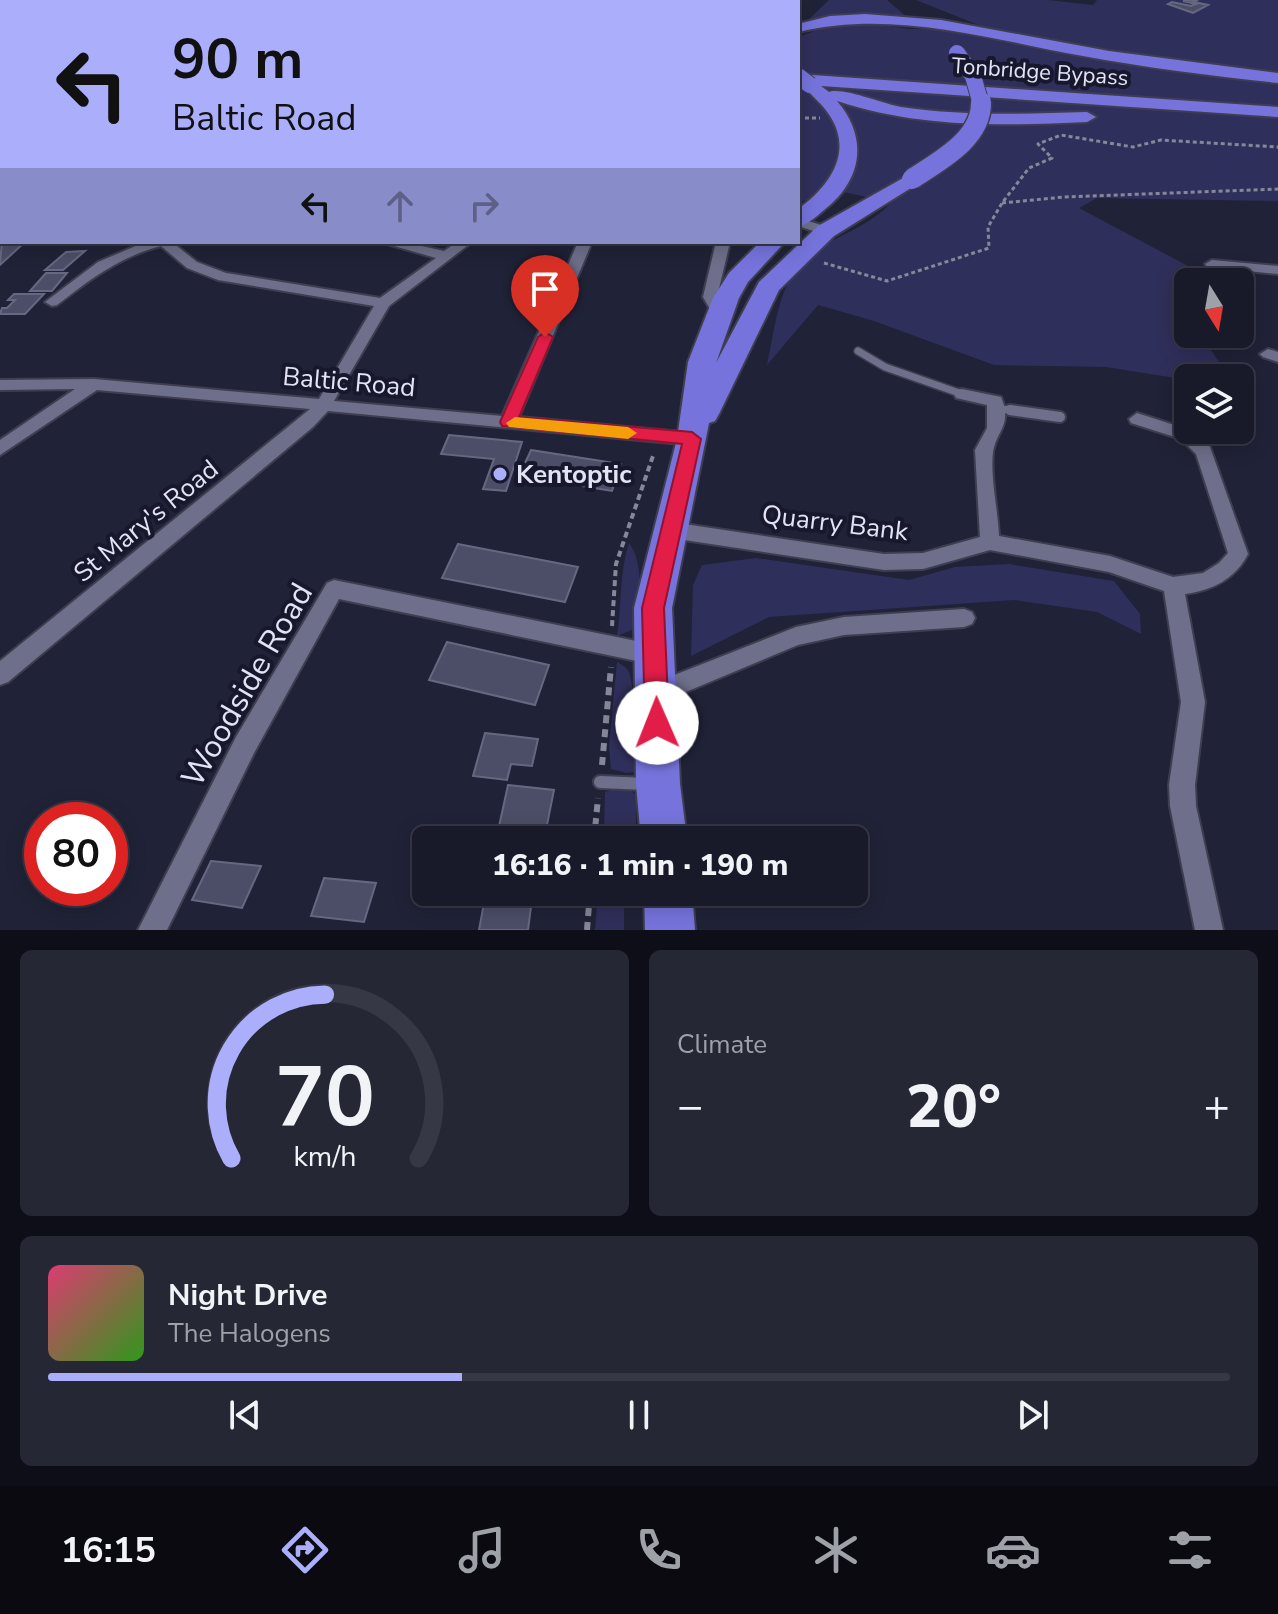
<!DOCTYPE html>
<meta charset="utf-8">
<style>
:root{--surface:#181a29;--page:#252735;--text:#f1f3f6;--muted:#9fa1a8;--line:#363846;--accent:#abaffb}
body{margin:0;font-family:"Nunito Sans",sans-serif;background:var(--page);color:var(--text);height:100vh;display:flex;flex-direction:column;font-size:30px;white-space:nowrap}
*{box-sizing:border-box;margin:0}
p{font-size:26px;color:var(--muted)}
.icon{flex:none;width:44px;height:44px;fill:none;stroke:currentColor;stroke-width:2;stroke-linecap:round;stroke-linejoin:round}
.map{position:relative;height:930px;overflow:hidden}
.side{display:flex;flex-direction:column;gap:20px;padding:20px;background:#0d0e17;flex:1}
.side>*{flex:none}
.guide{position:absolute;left:0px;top:0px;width:800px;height:244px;box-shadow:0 4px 20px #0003,0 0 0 2px var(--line);background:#abaffb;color:#111;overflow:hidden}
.needle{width:52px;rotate:169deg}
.tools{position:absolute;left:1174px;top:268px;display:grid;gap:16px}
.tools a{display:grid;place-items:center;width:80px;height:80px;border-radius:12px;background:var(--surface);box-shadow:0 4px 20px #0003,0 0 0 2px var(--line);font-size:40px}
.speed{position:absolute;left:24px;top:802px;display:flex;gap:16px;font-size:40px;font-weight:700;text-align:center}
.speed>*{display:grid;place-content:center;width:104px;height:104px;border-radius:50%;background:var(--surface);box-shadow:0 4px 20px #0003,0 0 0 2px var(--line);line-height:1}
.speed .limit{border:12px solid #d22;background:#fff;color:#111}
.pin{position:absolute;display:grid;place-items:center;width:68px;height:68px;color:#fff;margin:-82px -34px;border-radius:50% 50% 50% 0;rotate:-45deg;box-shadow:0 0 8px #0007}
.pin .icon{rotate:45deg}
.me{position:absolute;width:88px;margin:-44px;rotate:359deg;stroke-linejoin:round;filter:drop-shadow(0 0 6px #0008)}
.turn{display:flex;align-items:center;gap:28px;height:168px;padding:0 40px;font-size:36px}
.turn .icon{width:104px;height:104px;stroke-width:2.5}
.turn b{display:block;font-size:56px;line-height:68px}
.lanes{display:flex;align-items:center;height:76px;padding:0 40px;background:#0003;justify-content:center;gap:40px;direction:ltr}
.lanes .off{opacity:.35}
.big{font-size:60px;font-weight:800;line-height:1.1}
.side .widget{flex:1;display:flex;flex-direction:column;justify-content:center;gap:12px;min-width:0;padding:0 28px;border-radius:12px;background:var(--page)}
.side .dial{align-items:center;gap:0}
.dial svg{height:208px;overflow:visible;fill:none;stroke:var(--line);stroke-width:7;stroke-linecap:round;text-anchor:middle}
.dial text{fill:var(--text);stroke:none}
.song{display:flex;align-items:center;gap:24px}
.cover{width:96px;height:96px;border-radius:12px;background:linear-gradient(135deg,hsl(340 70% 55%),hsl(110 70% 35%))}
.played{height:8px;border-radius:4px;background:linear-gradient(90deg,var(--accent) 35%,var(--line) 35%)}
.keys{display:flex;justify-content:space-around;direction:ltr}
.heat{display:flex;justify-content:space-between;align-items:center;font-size:44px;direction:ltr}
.side .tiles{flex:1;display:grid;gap:20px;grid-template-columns:1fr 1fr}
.widget:last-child{grid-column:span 2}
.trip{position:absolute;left:412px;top:826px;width:456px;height:80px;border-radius:12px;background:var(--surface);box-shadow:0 4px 20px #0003,0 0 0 2px var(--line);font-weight:800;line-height:80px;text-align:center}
.tab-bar{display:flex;height:128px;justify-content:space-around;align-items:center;background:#0a0a10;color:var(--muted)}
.tab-bar .icon{width:56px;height:56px}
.tab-bar .current{color:var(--accent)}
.tab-bar b{font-size:36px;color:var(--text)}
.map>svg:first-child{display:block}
</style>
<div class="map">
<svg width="1278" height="930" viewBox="0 0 1278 930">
<rect width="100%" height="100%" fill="#202237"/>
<g fill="#2f2f5b">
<path d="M829 0H887L910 20 807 21Z"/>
<path d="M916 0H1048L1093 5 1097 0H1278V201L1097 198 1079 208 1188 266 1200 282H1188V334H1200L1230 378 1188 380 1106 367 994 365 874 321 818 305 767 365C775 330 777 287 804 261 828 236 868 230 891 202L843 192 798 202V37L831 25 862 22 910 29 986 28Z"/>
<path d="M629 543C644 561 641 608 634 629L617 636C622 605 619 573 629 543Z"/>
<path d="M756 558 909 580 955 567 1009 564 1114 581 1140 614 1141 634 1097 612 1014 600 769 617 691 656 693 585 702 565Z"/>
<path d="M617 662C619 663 626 667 627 669 637 681 634 753 635 772L626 773 611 769 609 747Z"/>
<path d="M615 789 630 790 636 795V836L631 840H608L604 829 605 792Z"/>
<path d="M598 892H624V930H595Z"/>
</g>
<g fill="#4c4e67" stroke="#666882" stroke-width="2">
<path d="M1198 0 1194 2 1208 5 1193 13 1168 4 1172 2 1191 6 1196 4 1183 1Z"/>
<path d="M2 239V242H25L0 265Z"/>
<path d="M85 251 63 270H45L66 252Z"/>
<path d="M46 273H67L52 291H30Z"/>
<path d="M14 294H44L25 314H0L2 308H7L15 300H8Z"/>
<path d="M449 435 522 442 506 491 483 489 494 459 441 454Z"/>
<path d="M531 450 621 464 612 491 519 476Z"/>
<path d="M458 544 578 567 565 602 442 578Z"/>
<path d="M447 642 549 665 535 705 429 680Z"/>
<path d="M485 733 538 739 532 766 511 764 507 780 473 776Z"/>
<path d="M508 785 554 790 544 840H496Z"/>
<path d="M211 861 261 866 242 908 192 900Z"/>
<path d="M324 878 376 883 364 922 311 916Z"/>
<path d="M486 892H533L528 930H479Z"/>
</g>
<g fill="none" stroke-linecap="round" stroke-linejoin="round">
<defs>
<g id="service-far2">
<path d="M858 351 885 367 962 394"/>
<path d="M995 408 1024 412"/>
</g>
<path id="service-far1" d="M1010 410 1060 417"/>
<path id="service" d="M600 782 647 784"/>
<g id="minor">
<path d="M0 126H2L0 133Z"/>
<rect x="0" y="188" width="2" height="8"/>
<path d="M798 218 831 228 832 231 826 235 798 226Z"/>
<path d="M145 242H172L197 262 226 273 380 298 436 258 380 242H404L444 251 457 242H472L389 306 334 401 502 416 578 242H592L519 417 692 433 701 439 692 445 328 411 313 427 8 682 0 685V661L310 409 97 390 0 455V440L75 389 0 390V380L94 379 319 399 374 306 218 280 187 268 161 246C121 256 89 280 57 305L52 306 45 302 98 262Z"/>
<path d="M716 242H730L717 297 726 313 719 317 714 316 703 297Z"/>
<path d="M1212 260 1278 266V274L1207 267 1205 264Z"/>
<path d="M1268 349 1278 352V362L1263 357 1260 354Z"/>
<path d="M962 389 1001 397C1013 425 996 431 993 452 990 476 998 511 999 536L1110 556 1173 577 1203 573 1219 563 1228 553 1196 454 1181 439 1131 423 1129 419 1137 413 1193 431 1210 447 1248 554C1235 579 1213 590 1185 594L1205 702 1195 785 1196 806 1223 930H1195L1170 806 1169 785 1181 702 1164 591 1109 572 990 550 923 569 884 570 671 538 664 535 661 530 664 525 671 522 884 554 923 553 980 537 975 450 987 428V405L956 398 954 394 956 390Z"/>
<path d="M334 580 656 645 664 648 667 655 664 662 656 665 339 599 254 753 167 930H138L236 737 327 583Z"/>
<path d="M964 609 972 612 975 618 972 624 964 627 844 635 798 645 657 704 649 701 645 693 649 685 796 627 844 617Z"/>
</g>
<g id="trunk">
<path d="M865 14 941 20 1109 51 1278 73V83C1213 76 1148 68 1083 56 988 39 894 9 798 32V24L830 16Z"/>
<path d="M2 45V55L0 56V46Z"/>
<path d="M798 74 1278 107V117L821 86 829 92C843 87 883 104 901 107 962 116 1025 114 1087 112L1096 117 1087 122C1002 126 919 128 837 101 869 138 862 181 824 210 816 217 808 224 798 227V209C830 186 855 151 828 113 822 104 813 97 806 89L811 85 798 84Z"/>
<path d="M912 173 922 179 919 183 834 236 779 290 719 414 715 421 709 423 672 608 680 784 687 840H641L636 784 634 608 677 439 688 362 713 298 729 273 760 242H785L748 282 739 298 716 363 759 282 818 226Z"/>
<path d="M644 892H692L695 930H645Z"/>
</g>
</defs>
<use href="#service-far2" stroke="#3f3e51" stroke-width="10"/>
<use href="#service-far1" stroke="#3f3e51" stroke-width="14"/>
<use href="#service" stroke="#3f3e51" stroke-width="16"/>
<use href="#minor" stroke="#3f3e51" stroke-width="4"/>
<use href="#trunk" stroke="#3f3e51" stroke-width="4"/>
<g stroke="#86889a" stroke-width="3" stroke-dasharray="4 3" stroke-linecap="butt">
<path d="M798 118H820"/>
<path d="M1002 203 1064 197 1278 189"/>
<path d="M824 263 887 281 989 248 988 227 1002 203 1029 168 1052 158 1038 144 1061 135 1133 147 1161 140 1278 147"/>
</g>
<path stroke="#86889a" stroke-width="4" stroke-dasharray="6 4" stroke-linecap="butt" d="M612 626 616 564 654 453"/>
<g stroke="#86889a" stroke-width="6" stroke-dasharray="8 6" stroke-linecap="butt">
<path d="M602 765 611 667"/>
<path d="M595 827H629"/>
<path d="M594 840 598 798"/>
<path d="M587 930 590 892"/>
</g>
<use href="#service-far2" stroke="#6e708b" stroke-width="7"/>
<use href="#service-far1" stroke="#6e708b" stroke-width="10"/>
<use href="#service" stroke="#6e708b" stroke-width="12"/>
<use href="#minor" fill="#6e708b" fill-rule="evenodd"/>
<use href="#trunk" fill="#7674dc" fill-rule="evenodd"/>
<defs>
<g id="trunk-bridge-far1">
<path d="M957 53 973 76 981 104"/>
<path d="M798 76 810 85"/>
</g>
<path id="trunk-bridge" d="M912 179C939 161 982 139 981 102"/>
</defs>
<use href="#trunk-bridge-far1" stroke="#3f3e51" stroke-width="18" stroke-linecap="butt"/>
<use href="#trunk-bridge" stroke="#3f3e51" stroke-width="23" stroke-linecap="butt"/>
<use href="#trunk-bridge-far1" stroke="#7674dc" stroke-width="16"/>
<use href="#trunk-bridge" stroke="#7674dc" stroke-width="20"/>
</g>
<path fill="#e11d48" stroke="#92132f" stroke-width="2" d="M545 332 553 337 519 417 692 432 701 439 664 608 669 723 666 731 657 735 649 731 645 723 642 608 682 444 502 426 500 422 538 337Z"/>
<path fill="#f59e0b" d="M515 417 628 427 637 433 628 439 509 427 506 423Z"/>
<circle fill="#abaffb" stroke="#17182d" stroke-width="3" cx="500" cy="474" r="8"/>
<g text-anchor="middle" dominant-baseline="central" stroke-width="8" stroke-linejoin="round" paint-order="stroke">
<g font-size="22" fill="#e2e4f3" stroke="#17182d">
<text transform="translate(1040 72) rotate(4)">Tonbridge Bypass</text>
</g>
<g font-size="26" fill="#e2e4f3" stroke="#17182d">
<text transform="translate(349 382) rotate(5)">Baltic Road</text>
<text transform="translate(146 521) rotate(-39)">St Mary's Road</text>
<text transform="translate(835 523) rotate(7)">Quarry Bank</text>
</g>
<g font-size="26" font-weight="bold" fill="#e2e4f3" stroke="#17182d" text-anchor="start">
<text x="516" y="474">Kentoptic</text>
</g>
<g font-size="32" fill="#e2e4f3" stroke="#17182d">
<text transform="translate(247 685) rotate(-60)">Woodside Road</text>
</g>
</g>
</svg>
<div class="tools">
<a><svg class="needle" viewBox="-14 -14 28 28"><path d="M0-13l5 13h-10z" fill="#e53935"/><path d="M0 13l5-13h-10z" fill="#9fa1a8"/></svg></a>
<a><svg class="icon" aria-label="layers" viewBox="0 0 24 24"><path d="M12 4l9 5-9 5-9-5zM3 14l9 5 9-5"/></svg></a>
</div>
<div class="speed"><div class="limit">80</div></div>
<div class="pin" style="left:545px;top:337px;background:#d93025"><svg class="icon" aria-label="arrive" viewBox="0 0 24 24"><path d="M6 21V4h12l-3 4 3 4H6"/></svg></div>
<svg class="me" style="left:657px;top:723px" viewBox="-20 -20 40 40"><circle r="19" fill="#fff"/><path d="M0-13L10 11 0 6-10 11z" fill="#e11d48"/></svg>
<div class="trip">16:16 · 1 min · 190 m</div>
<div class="guide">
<div class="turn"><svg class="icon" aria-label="left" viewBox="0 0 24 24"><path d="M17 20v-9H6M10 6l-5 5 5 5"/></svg><div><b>90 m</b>Baltic Road</div></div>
<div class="lanes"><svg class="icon" aria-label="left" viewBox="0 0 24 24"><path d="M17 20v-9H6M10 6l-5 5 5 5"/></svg><svg class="icon off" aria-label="ahead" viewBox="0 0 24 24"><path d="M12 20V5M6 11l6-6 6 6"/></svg><svg class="icon off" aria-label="right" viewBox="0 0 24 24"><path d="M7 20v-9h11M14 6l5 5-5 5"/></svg></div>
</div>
</div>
<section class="side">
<div class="tiles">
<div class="widget dial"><svg viewBox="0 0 100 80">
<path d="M14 69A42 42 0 1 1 86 69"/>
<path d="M14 69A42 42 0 0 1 50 6" stroke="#abaffb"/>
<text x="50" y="56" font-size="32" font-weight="700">70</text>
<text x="50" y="72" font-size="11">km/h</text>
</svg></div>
<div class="widget"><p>Climate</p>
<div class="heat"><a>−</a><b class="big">20°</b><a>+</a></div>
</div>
<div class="widget">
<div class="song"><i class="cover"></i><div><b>Night Drive</b><p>The Halogens</p></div></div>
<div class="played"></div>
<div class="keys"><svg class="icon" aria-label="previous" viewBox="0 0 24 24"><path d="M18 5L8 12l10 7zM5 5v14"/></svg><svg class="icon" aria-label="pause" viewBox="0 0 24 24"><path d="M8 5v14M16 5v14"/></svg><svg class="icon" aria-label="next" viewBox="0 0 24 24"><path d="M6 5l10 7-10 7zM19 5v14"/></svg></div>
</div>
</div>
</section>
<nav class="tab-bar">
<b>16:15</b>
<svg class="icon current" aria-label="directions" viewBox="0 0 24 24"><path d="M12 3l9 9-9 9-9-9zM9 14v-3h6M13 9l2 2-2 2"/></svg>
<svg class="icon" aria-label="music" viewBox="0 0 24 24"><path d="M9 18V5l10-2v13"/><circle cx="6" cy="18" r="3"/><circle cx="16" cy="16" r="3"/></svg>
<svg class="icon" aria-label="phone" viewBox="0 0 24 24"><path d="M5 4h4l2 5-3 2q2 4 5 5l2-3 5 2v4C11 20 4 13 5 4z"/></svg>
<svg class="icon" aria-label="climate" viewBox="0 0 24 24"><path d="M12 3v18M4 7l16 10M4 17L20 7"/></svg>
<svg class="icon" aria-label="car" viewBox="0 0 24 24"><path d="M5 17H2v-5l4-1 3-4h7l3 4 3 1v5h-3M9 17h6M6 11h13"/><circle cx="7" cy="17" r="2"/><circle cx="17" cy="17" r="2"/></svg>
<svg class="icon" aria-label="filters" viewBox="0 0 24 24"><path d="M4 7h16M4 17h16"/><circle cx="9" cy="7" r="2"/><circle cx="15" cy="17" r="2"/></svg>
</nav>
